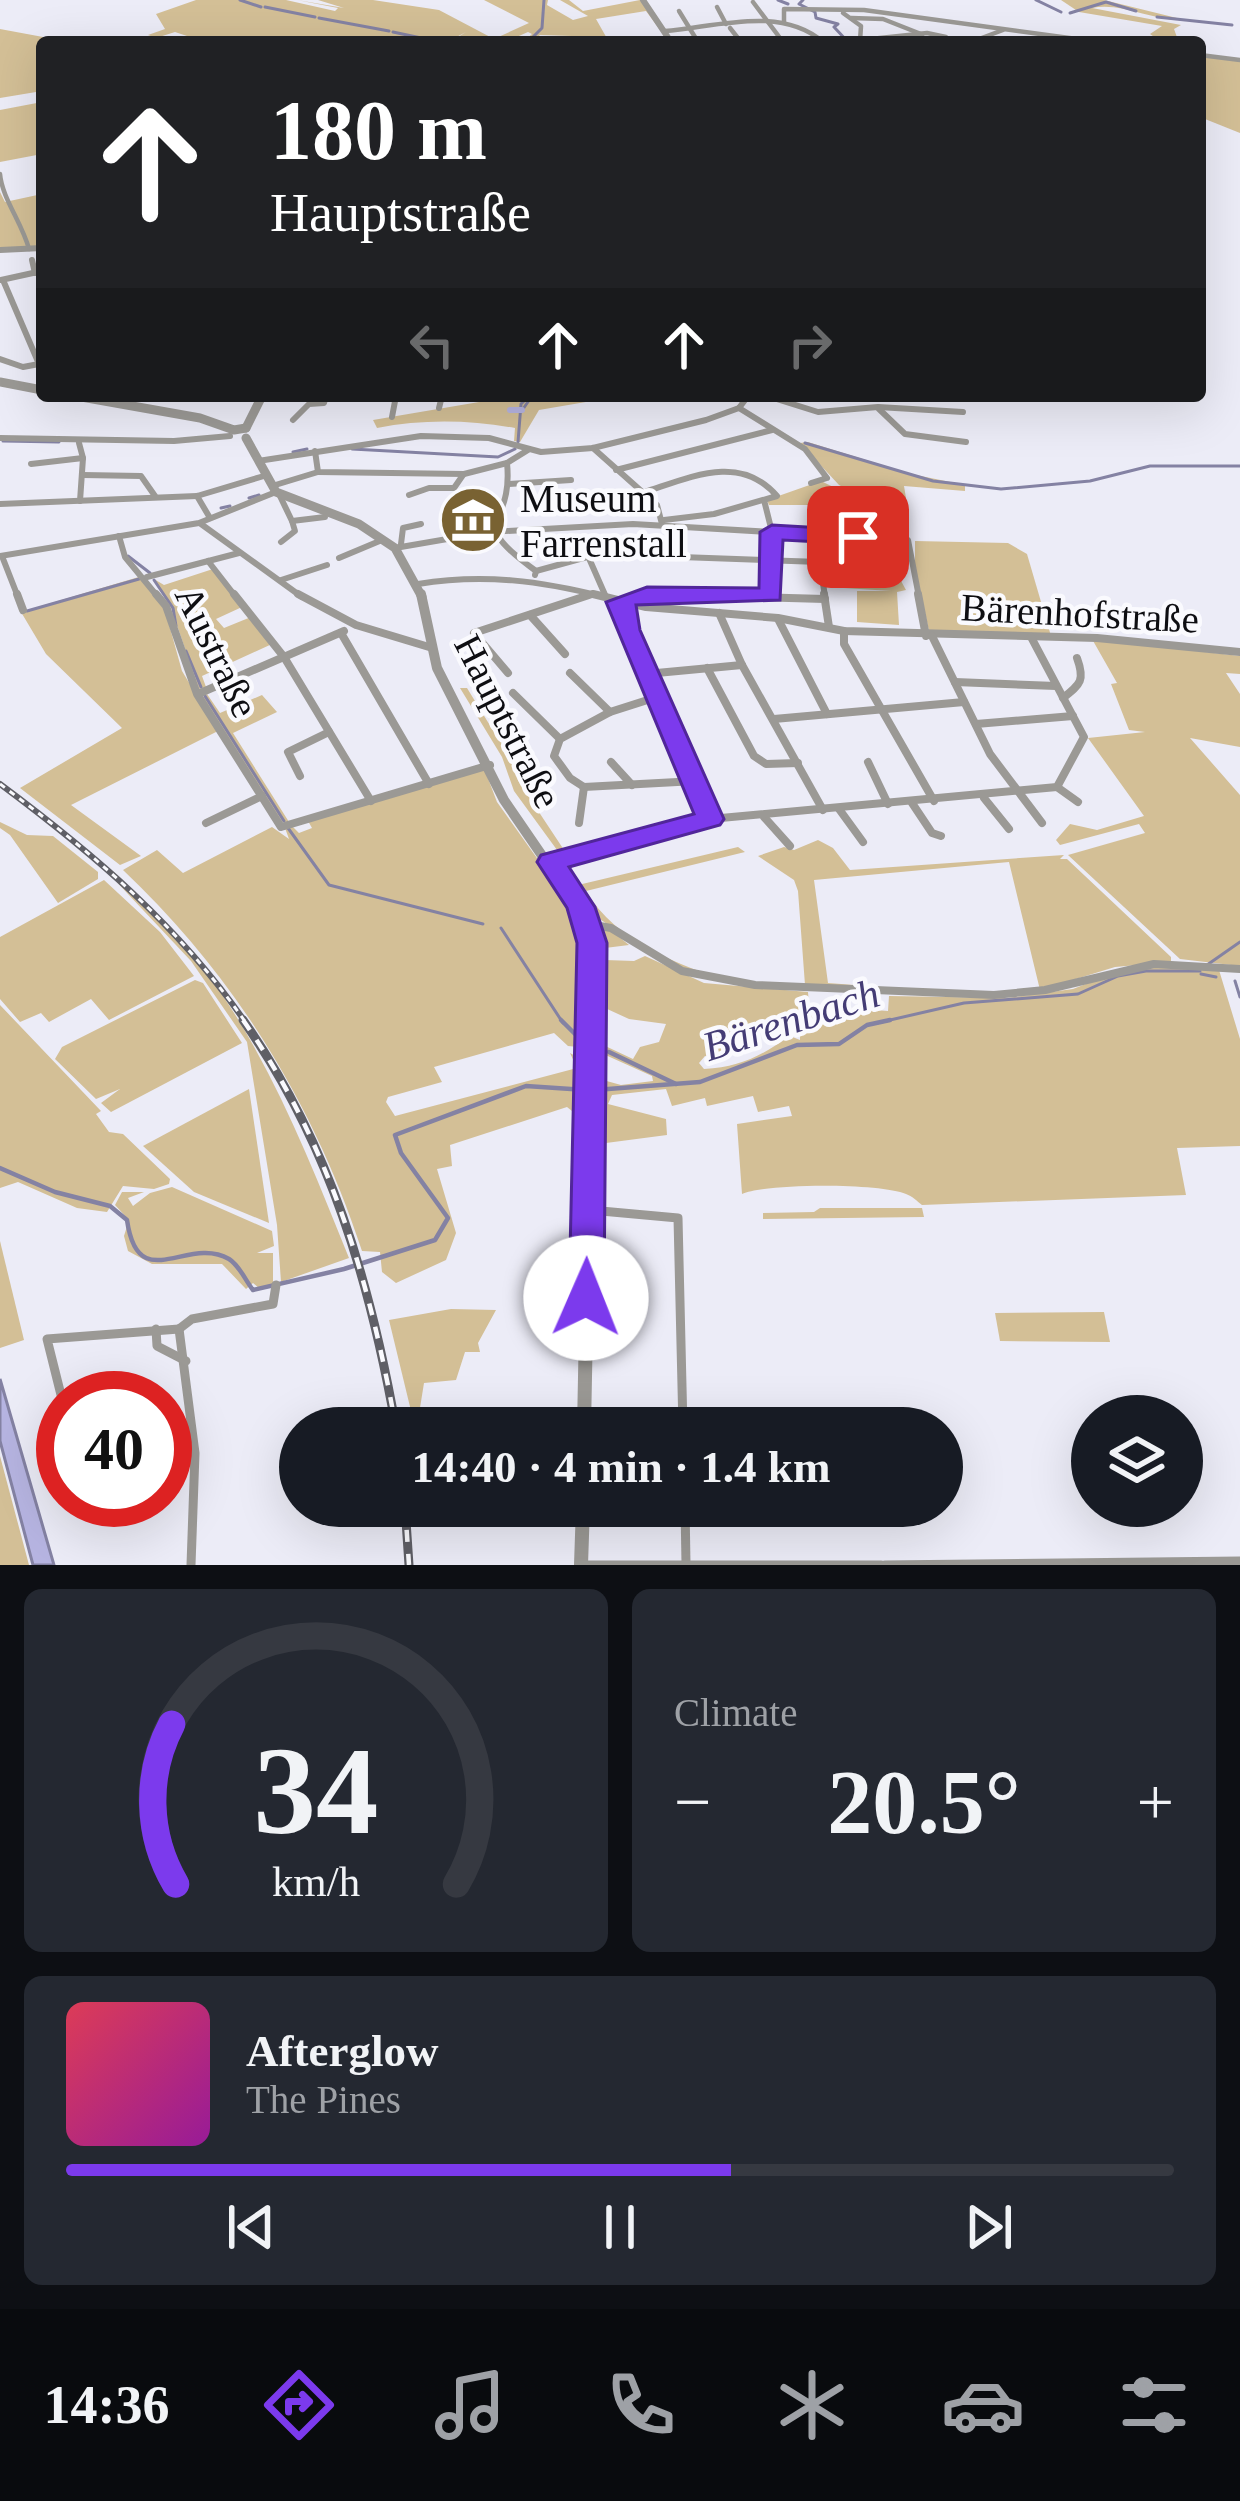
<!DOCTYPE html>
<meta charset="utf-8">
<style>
:root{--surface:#171b24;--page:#242831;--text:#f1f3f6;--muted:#9ea1a6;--line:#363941;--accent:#7c3aed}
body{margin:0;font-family:Georgia,serif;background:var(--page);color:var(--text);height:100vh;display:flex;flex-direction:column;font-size:45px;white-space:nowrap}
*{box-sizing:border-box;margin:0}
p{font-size:39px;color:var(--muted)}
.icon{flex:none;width:66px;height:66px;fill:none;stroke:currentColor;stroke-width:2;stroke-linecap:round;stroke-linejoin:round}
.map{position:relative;height:1565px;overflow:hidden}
.sheet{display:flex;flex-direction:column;gap:24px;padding:24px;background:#0d0f14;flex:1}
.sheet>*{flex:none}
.guide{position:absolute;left:36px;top:36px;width:1170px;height:366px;border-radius:12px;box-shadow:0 12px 48px #0002;background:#202124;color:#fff;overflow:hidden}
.tools{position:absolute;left:1071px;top:1395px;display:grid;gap:24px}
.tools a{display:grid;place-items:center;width:132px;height:132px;border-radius:50%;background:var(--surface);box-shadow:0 12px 48px #0002;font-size:60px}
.speed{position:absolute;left:36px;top:1371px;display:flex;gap:24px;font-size:60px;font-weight:700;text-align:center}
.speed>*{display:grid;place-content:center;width:156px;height:156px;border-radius:50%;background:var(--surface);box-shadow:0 12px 48px #0002;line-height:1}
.speed .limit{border:18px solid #d22;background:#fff;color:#111}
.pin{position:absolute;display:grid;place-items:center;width:102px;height:102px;color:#fff;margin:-51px;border-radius:24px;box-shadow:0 6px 18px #0006}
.me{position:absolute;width:132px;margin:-66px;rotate:1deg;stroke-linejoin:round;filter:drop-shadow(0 0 9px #0008)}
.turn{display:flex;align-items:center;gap:42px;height:252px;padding:0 36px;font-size:54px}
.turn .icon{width:156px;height:156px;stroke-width:2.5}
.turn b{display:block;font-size:84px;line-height:102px}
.lanes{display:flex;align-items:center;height:114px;padding:0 36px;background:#0003;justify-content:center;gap:60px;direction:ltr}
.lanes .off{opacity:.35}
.big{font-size:90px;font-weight:700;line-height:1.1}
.sheet .tile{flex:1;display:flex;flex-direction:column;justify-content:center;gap:18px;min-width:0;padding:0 42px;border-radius:18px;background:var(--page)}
.sheet .dial{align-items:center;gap:0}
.dial svg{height:312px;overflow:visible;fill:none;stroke:var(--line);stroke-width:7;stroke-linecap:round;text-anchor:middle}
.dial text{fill:var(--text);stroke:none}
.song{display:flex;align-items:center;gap:36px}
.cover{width:144px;height:144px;border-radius:18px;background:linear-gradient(135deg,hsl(350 70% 55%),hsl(300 70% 35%))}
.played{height:12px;border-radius:6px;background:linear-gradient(90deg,var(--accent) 60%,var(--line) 60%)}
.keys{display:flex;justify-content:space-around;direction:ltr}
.heat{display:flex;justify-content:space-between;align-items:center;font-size:66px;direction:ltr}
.sheet .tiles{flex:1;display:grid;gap:24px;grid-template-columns:1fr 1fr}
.tile:last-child{grid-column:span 2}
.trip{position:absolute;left:279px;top:1407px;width:684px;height:120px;border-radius:60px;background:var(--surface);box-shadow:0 12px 48px #0002;font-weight:700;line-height:120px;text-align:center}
.menu{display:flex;height:192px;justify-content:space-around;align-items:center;background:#090b0e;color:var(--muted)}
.menu .icon{width:84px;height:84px}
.menu .on{color:var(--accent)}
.menu b{font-size:54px;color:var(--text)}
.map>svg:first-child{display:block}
</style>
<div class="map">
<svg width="1240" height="1565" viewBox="0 0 1240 1565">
<rect width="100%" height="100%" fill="#ececf7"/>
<g fill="#d3bf96" fill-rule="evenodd">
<path d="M196 0H286L335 11 338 8 297 0 344 8 318 0H373L439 10 494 39 529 23 484 0H548L547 5 573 20 588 16 560 0H569L583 11 640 0 669 42 646 11 596 19 609 42 603 37 540 35 532 42H523L532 34 528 32 505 42H450L466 32 447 42H205L175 32 156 38 148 35 165 29 156 14Z"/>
<path d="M1061 0H1104L1185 20C1154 22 1123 2 1092 8L1181 25 1174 29 1178 40 1160 41 1150 34 1162 26 1079 12Z"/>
<path d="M0 29 70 42H42V91L0 98Z"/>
<path d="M1200 55 1240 60V133L1200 117Z"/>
<path d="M42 102V154L0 162V110Z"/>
<path d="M0 192 5 202 42 194V247L0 248Z"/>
<path d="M514 396H621L539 410 520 442 514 441 515 428C470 420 423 419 377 428L373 420Z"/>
<path d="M808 442 911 474 965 485V491L904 486 907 504 891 512 839 485 800 443Z"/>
<path d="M821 481 888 514 853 505H769L767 500Z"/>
<path d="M915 541 1008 543 1027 554 1051 636 929 631 915 567Z"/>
<path d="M824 563 894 568 906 590 897 592 899 625 857 622V591H891L828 587Z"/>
<path d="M216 568 242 607 216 619 224 628 251 617 272 644 202 676 206 687 199 689 171 608 154 579 164 585Z"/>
<path d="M142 576 163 603 182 671 218 731 71 805 141 856 120 865 20 788 122 728 46 654 21 612Z"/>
<path d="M1092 639 1240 656V674L1226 673 1240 694V747L1190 738 1240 795V966L1180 959 1068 855 1145 833 1139 824 1060 845 1056 840 1070 824 1097 830 1144 816 1088 738 1145 732 1129 730 1111 684 1117 683Z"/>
<path d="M460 688H467L494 732 506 728 529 748 508 755 523 788 564 850H557L514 791 502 757Z"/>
<path d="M207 694 220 713 262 695 277 712 233 733 289 822H282L203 697Z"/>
<path d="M484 768 497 802 586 927 590 967 575 970 585 971 588 1048 568 1046 554 1033 434 1067 442 1082 388 1097 386 1102 395 1116 577 1068 570 1053 588 1063 583 1112 577 1115 567 1107 450 1145 452 1166 437 1169 456 1233 446 1260 396 1283 382 1272 380 1252 362 1251C314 1104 235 976 123 870L157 850 183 873 272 827 289 839 285 828 292 826 299 833 312 828 308 821Z"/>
<path d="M0 822 27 835 53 836 98 872V879L58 903 10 835 0 828Z"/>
<path d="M818 840 833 848 850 870 1064 855 1060 859H1067L1171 957V962L1115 967 1040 990 1009 862 814 880 828 983 974 994 805 985 798 891 794 880 758 856 784 847 794 850Z"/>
<path d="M738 847 745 852 586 891C616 942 679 966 733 982L688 971 636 943 598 918 578 885Z"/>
<path d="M112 877C234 965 295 1124 349 1258L281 1282 277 1225 247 1042 191 961Z"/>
<path d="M104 880 160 932 194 976 109 1020 91 999 49 1022 41 1013 20 1022 0 999V937Z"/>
<path d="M608 928 629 945 605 948V960L634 961 645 956 704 983 808 992 809 1005 888 1011 889 996 1006 998 1073 989 1119 971 1176 966 1219 970 1240 1039V1146L1177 1148 1186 1195 922 1205C917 1201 912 1196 906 1194 880 1183 767 1183 742 1194L737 1124 792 1116 789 1106 758 1112 753 1096 707 1106 705 1098 672 1106 666 1089 612 1095 608 1104 666 1119 667 1135 606 1143 603 1080 621 1085 653 1081 652 1076 601 1053V1044L633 1059 640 1047 659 1042 666 1024 629 1019 605 1008 600 931ZM784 1018 800 1020V1040L790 1036C759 1057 740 1067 704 1069L699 1063 705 1056 727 1059 740 1041Z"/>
<path d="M195 980 203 983 242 1043 111 1112 101 1103 120 1089 96 1099 55 1059 62 1047Z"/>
<path d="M0 1005 101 1111 96 1114 109 1132 123 1134 170 1179 169 1184 154 1189 123 1186 107 1212 77 1208 18 1182 0 1188Z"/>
<path d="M249 1089 269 1223 194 1192 143 1146Z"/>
<path d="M172 1187 272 1231 274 1246 257 1253H273V1285L260 1289 253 1283 246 1289 222 1264H152L128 1251 124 1236 129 1220 115 1205 122 1192H144L128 1198 133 1206 150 1193Z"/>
<path d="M820 1208H922L924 1217 763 1219V1213L814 1212Z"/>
<path d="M0 1241 24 1340 0 1348Z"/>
<path d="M451 1309 496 1310 478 1343 480 1352H465L456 1380 424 1383 419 1414 412 1415 389 1320Z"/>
<path d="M1104 1312 1110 1342 1000 1341 995 1313Z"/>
<path d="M0 1456 29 1565H0Z"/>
</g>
<path fill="#b6b4e1" stroke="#8482a3" stroke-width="3" d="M0 1379 54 1565H33L0 1441Z"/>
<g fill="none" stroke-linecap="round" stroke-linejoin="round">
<g stroke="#8482a3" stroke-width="3">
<path d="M240 0 261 7"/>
<path d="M778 0 788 4"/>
<path d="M803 0 799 4 815 12 816 18 838 24 834 27 848 42"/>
<path d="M1036 0 1061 12"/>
<path d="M265 7 315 17"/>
<path d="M1070 13 1106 2 1136 11"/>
<path d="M1157 17 1232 25"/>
<path d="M319 18 389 31"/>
<path d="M393 32 440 42"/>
<path d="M528 42 542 28 544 0"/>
<path d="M523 409 532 396"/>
<path d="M3 441 59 442"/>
<path d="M518 442 521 404 529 396"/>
<path d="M805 443 933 481 1001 489 1090 481 1150 466H1240"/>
<path d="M352 449 498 457 515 449"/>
<path d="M293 452 307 449"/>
<path d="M249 498 259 495"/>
<path d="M221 508 230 506"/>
<path d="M128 556 150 573"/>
<path d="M154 580 173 608 176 626"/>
<path d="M27 611 139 579"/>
<path d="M186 651 201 687"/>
<path d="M205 696 284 821"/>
<path d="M288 828 329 885 483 924"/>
<path d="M501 928 563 1023"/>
<path d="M1207 965 1240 942"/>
<path d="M1201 974 1216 977"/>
<path d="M1235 981 1240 997"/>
<path d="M877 1023 964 1003 1078 994 1118 976 1146 971H1200"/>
</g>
<g stroke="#8482a3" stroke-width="4.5">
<path d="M561 1020 582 1041"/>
<path d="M609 1052 676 1084"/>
<path d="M595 1090 700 1082 797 1045 839 1044 867 1025 890 1020"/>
<path d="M0 1168 55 1192 110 1206 127 1220C138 1297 187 1235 229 1259 240 1266 245 1280 253 1290L344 1269 435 1240 448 1218 401 1153 395 1135 526 1086 586 1090"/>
</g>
<path stroke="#b6b4e1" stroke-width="6" d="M510 410H522"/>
<g stroke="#9b9995" stroke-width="4.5">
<path d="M753 2 783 42"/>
<path d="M717 7 726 24"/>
<path d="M679 11 698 42"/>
<path d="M843 13 861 26 860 41"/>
<path d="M851 18 883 19 921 34 925 42"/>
<path d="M784 22V9L864 10 1099 42"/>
<path d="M730 28 741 42"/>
<path d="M665 31C716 27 780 5 823 42"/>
<path d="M861 40 927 33 946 37"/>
<path d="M971 42 1003 30"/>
<path d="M1200 55 1240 60"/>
<path d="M0 174C2 198 22 223 29 249"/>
</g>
<g stroke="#9b9995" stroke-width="6">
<path d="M32 260 35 273"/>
<path d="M1 280 42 271"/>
<path d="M3 280 42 371"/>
<path d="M0 359 23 367 39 364"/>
<path d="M767 396 818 412 878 407 963 412"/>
<path d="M439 408 442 396"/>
<path d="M739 408 805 449 827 478 811 483"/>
<path d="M879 409 905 434 966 442"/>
<path d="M392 417 396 396"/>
<path d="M293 420 309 404 324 403 326 396"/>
<path d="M0 438 174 441 230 436"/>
<path d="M79 443 83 458 80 501"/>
<path d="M593 448 657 505 662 524"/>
<path d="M528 450 507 463C514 531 463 518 536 571L535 575"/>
<path d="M315 451 318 472 464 474 507 463"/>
<path d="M258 461 421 436 489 438 541 452 593 448 706 420 739 408 748 396"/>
<path d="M31 464 83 458"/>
<path d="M616 470 772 430"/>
<path d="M83 475 141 476 155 496"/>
<path d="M509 484 571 480"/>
<path d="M272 486 318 472"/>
<path d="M645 492C691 477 740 453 777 496L714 514 664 520"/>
<path d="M279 494 292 521 325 517"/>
<path d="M409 495 429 488H454L463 475"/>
<path d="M197 496 210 518"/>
<path d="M764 500 772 532 771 595"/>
<path d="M0 504 197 496 264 476"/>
<path d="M201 524 302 597"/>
<path d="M119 536 125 557 158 597"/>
<path d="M281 542 295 531 292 521"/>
<path d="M401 544 403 528 421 524"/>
<path d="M395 548 488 532 633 524 908 540 919 597"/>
<path d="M0 556 199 523 276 492"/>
<path d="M2 556 18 597"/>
<path d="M588 556 606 597"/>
<path d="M339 558 382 540"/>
<path d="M208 561 236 597"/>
<path d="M536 571 598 554 820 562 825 597"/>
<path d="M147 577 239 553"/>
<path d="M281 580 327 565"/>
<path d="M418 584C484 573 541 581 605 597"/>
<path d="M583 597 589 595"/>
<path d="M636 597H748"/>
</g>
<g stroke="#9b9995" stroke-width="8">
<path d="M17 594 23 610"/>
<path d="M156 594 166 606 197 694 281 827 490 765"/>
<path d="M234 594 284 657 371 801"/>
<path d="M298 594 356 625 429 647"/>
<path d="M593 594 646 607 778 618 844 631 1097 638 1240 652"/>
<path d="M824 594 829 627"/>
<path d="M918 594 926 636"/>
<path d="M619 601 647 594 825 599"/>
<path d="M623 603 627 630 710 813 706 823"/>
<path d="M719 613 742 665 823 810"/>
<path d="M530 615 565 654"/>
<path d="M778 619 827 714"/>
<path d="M844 631V644L934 801"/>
<path d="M341 633 429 784"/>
<path d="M932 636 990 754 1042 823"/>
<path d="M707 668 754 756 766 764 798 763"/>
<path d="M508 673 474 633 589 595"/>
<path d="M570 673 610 712"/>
<path d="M646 674 742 665"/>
<path d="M955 682 1056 686"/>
<path d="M513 693 560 739"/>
<path d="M198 694 344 631"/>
<path d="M657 697 610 712 560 739 554 756 570 778 584 787 696 781"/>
<path d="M1063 698C1081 684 1085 680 1077 658"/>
<path d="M774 719 964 702"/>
<path d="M976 724 1073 716"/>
<path d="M611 762 632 785"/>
<path d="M868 762 888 804"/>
<path d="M300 776 288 752 329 732"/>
<path d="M1057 787 1078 802"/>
<path d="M984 798 1009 829"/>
<path d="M912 803 932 833 941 836"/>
<path d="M839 809 863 842"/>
<path d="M764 817 790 846"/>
<path d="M710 819 1057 787 1084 737 1031 637"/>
<path d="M206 823 262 796"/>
<path d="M579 823 584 787"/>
<path d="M551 862 706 823"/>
<path d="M589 924 611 928 682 971 755 985 994 995 1045 990 1154 964 1240 969"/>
</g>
<g stroke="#9b9995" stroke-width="9">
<path d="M590 1210 678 1218 683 1428"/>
<path d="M156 1329 157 1346 186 1361"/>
<path d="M179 1329 195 1453 191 1565"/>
<path d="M179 1329 192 1319 273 1304 276 1285"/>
<path d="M63 1403 47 1339 179 1329"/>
<path d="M584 1420 666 1428"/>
<path d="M685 1506 686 1564"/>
<path d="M583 1565H881"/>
<path d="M885 1565 1240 1561"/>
</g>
<g stroke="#9b9995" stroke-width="6">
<path d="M643 0 671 42"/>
<path d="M0 250 42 248"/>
</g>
<g stroke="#9b9995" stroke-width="9">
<path d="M0 382 42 390"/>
<path d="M76 396 200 418 234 430 246 428"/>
<path d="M246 428 262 396"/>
<path d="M246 438 276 492 359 524 395 548 422 597"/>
</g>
<path stroke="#9b9995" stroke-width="10" d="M421 594 437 668 504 800 589 924 592 1023"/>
<g stroke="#9b9995" stroke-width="14">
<path d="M584 1428 592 1020"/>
<path d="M581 1565 583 1506"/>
</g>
<defs>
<path id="rail-far1" d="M0 784C94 854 179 926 246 1023"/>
<g id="rail">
<path d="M243 1020C330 1144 370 1281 396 1428"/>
<path d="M405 1506 409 1565"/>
</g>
</defs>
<use href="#rail-far1" stroke="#5f5f66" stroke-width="6"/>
<use href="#rail" stroke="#5f5f66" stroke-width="9"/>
<use href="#rail-far1" stroke="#fafafe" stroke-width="3" stroke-dasharray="6" stroke-linecap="butt"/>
<use href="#rail" stroke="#fafafe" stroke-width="4.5" stroke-dasharray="12" stroke-linecap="butt"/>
</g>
<path fill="#7c3aed" stroke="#51269a" stroke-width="3" d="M772 525 858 530 869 537 858 544 783 540 780 600 636 605 640 630 724 819 720 825 569 867 595 907 607 943 604 1298 599 1308 586 1312 574 1308 569 1298 577 943 567 908 537 862 541 855 694 814 606 602 647 587 759 588 760 532Z"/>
<defs>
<symbol id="museum-disc" viewBox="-11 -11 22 22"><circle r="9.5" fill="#796232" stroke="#fafafe"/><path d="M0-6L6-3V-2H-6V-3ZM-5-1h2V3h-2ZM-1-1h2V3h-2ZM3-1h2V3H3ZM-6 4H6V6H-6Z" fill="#fff"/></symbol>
</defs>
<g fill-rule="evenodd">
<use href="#museum-disc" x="435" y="482" width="76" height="76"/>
</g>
<g text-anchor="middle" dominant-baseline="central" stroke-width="9" stroke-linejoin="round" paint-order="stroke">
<g font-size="39" fill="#0e0e12" stroke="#fafafe" text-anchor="start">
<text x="520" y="498">Museum<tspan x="520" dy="45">Farrenstall</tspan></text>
</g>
<g font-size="39" fill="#0e0e12" stroke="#fafafe">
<text transform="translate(1080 613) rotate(3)">Bärenhofstraße</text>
<text transform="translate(217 651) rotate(64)">Austraße</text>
<text transform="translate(508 721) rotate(63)">Hauptstraße</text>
</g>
<g font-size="42" font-style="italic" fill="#443c75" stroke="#fafafe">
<text transform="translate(791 1020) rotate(-18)">Bärenbach</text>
</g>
</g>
</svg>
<div class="tools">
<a><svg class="icon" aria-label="layers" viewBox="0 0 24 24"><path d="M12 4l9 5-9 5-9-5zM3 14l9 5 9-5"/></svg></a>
</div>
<div class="speed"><div class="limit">40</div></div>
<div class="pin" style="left:858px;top:537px;background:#d93025"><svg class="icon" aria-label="arrive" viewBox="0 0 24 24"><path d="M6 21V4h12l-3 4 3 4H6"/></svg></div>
<svg class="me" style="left:586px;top:1298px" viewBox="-20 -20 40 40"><circle r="19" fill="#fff"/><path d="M0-13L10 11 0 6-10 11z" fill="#7c3aed"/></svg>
<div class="trip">14:40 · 4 min · 1.4 km</div>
<div class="guide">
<div class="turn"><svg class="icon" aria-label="ahead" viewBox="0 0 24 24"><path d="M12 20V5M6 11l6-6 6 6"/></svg><div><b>180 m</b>Hauptstraße</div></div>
<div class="lanes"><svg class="icon off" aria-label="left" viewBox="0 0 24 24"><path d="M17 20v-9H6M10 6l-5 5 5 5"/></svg><svg class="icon" aria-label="ahead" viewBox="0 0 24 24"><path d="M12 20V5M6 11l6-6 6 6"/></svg><svg class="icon" aria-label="ahead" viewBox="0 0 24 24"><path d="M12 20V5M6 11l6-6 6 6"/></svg><svg class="icon off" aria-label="right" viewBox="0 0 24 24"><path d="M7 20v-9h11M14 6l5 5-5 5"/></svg></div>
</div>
</div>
<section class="sheet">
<div class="tiles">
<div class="tile dial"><svg viewBox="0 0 100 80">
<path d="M14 69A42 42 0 1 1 86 69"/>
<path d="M14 69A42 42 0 0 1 13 28" stroke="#7c3aed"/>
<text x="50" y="56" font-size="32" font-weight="700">34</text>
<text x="50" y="72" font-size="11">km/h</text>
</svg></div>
<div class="tile"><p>Climate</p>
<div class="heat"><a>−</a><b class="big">20.5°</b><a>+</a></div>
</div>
<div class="tile">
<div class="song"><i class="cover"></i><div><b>Afterglow</b><p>The Pines</p></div></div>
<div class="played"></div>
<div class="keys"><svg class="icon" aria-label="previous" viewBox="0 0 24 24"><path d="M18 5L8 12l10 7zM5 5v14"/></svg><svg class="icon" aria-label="pause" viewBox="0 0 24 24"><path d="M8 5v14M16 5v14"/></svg><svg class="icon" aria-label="next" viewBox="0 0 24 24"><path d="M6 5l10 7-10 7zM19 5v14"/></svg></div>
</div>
</div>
</section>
<nav class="menu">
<b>14:36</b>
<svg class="icon on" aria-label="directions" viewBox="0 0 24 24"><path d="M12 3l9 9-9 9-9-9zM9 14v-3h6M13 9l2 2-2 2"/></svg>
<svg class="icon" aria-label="music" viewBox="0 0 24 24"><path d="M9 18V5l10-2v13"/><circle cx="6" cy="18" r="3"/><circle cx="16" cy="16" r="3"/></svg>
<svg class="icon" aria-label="phone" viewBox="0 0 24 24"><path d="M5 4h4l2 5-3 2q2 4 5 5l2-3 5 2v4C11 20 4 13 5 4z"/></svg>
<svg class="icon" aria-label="climate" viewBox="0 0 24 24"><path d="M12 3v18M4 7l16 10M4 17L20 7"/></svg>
<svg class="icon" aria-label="car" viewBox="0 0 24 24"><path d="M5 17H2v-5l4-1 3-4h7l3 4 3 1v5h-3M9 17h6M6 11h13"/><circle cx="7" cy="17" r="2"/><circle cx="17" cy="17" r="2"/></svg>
<svg class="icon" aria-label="filters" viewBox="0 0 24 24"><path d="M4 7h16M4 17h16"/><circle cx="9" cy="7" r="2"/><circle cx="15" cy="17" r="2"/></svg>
</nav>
